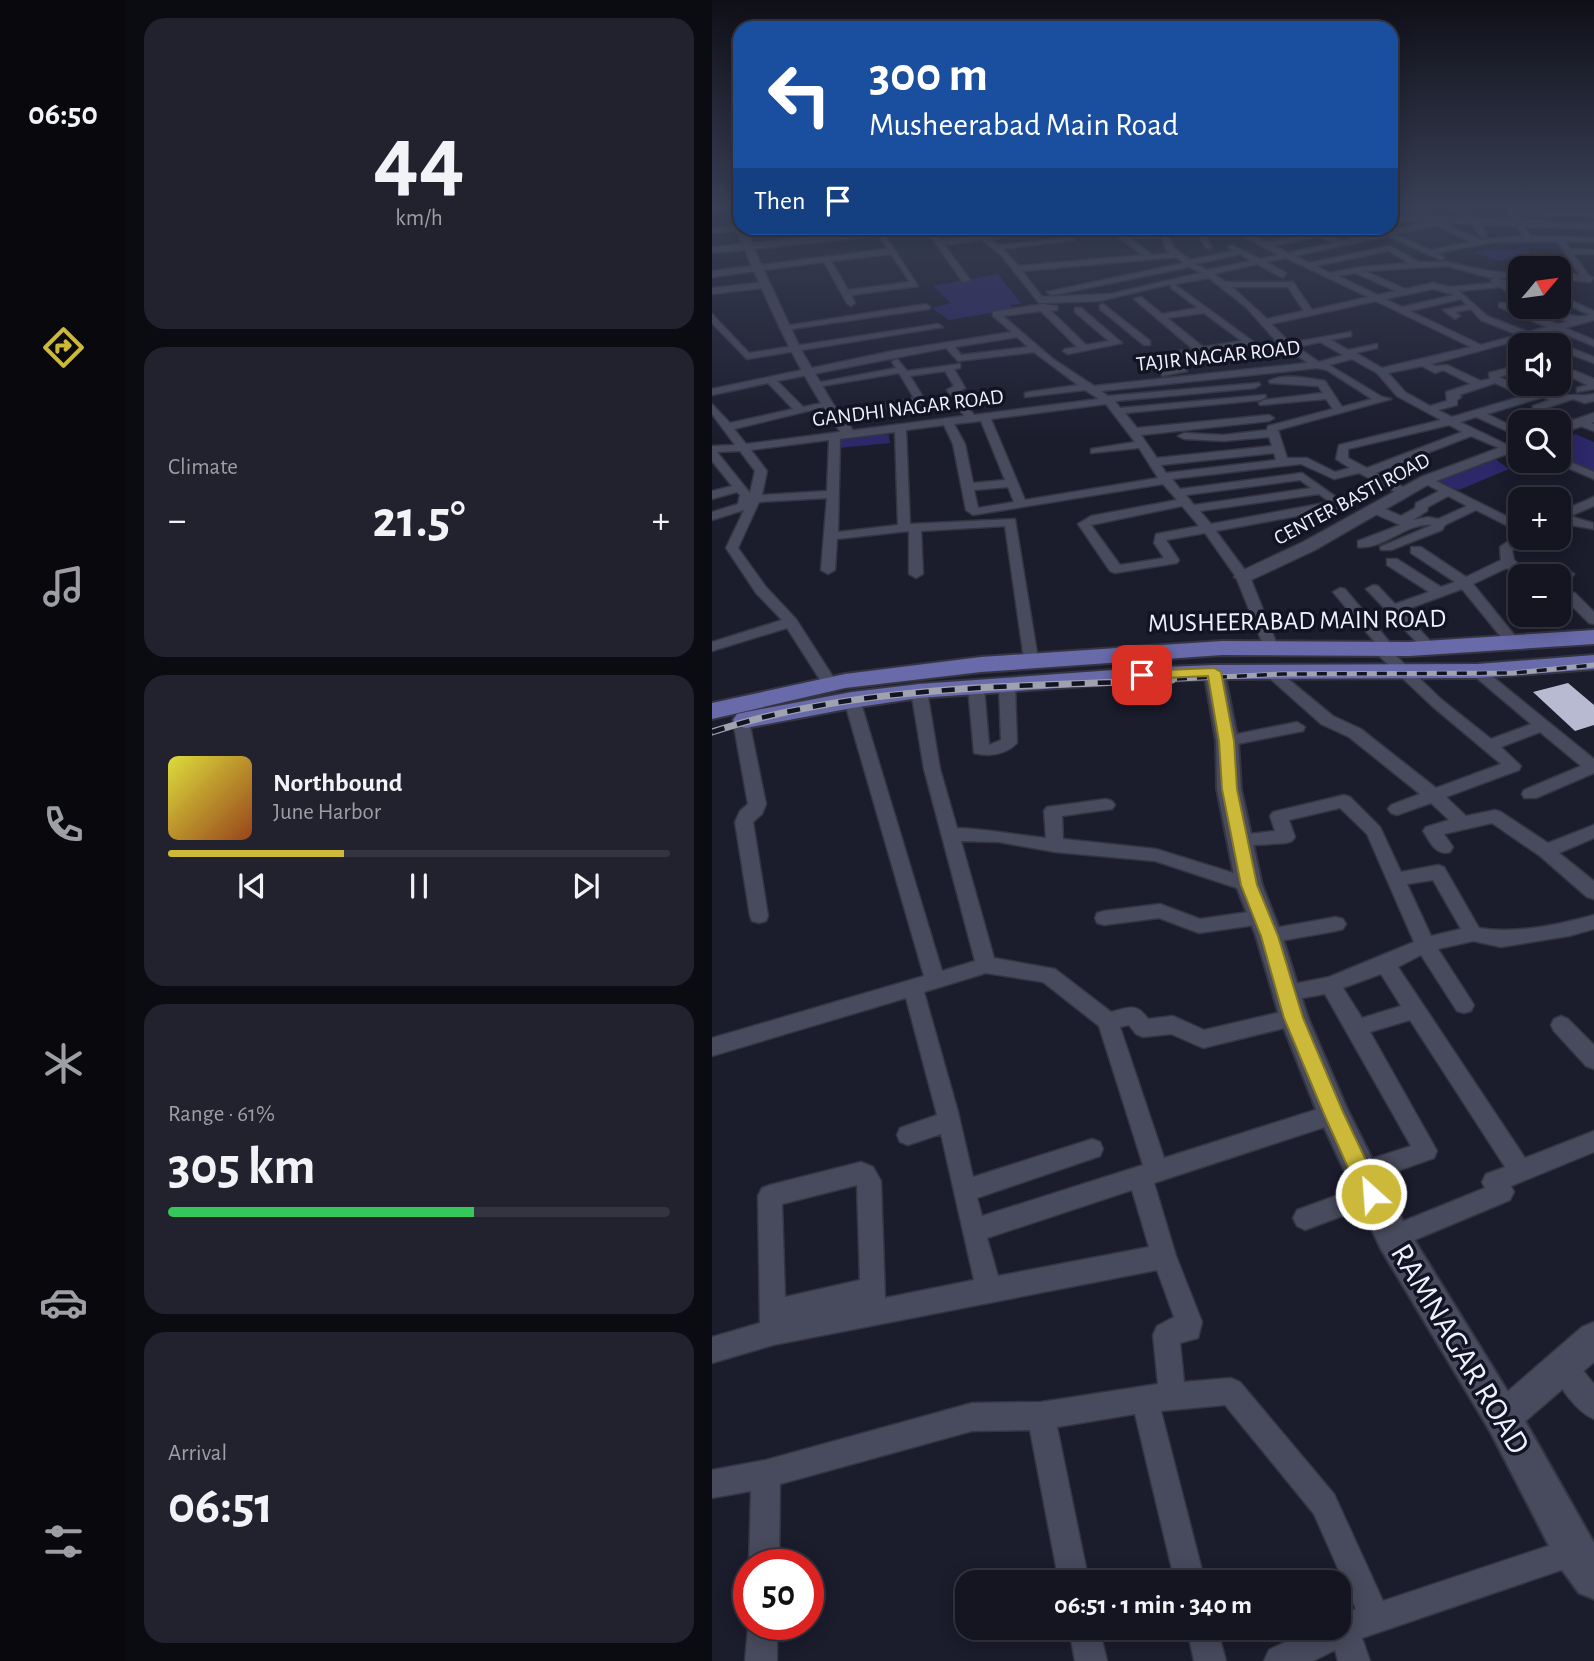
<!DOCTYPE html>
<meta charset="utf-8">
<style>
:root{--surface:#141521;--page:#21222e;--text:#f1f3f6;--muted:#9d9fa5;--line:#33343f;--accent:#ccb939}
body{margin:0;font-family:"Alegreya Sans",sans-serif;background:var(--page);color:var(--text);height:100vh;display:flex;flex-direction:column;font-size:26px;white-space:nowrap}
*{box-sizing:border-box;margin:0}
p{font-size:23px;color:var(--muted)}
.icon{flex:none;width:38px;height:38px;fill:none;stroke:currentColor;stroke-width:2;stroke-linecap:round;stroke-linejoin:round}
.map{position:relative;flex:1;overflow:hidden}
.details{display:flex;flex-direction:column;gap:18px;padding:18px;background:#0b0c12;width:586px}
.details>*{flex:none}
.top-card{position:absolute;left:21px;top:21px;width:665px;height:214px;border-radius:21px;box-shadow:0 4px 18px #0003,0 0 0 2px var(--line);background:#1a4fa0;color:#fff;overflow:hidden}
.needle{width:46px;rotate:61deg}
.controls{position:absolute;left:796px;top:256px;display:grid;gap:14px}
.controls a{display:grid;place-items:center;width:63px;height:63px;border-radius:14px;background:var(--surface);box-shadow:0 4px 18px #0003,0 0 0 2px var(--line);font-size:35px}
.speed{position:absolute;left:21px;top:1549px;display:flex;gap:14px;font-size:35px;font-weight:700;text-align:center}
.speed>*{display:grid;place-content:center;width:91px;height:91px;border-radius:50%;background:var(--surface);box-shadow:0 4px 18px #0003,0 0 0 2px var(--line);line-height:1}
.speed .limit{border:10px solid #d22;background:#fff;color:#111}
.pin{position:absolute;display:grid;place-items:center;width:60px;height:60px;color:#fff;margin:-30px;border-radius:14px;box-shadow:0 4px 10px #0006}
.me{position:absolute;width:77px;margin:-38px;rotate:334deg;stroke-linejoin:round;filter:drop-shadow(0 0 5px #0008)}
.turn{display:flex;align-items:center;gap:24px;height:147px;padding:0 21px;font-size:32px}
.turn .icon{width:91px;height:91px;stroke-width:2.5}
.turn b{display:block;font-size:49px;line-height:60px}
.then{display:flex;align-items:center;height:66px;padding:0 21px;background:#0003;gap:14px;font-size:26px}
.big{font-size:52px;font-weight:700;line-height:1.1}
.details .tile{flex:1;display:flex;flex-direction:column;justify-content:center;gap:10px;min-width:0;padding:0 24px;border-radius:21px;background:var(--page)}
.details .dial{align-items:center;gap:0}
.dial b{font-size:91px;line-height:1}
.song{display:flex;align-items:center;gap:21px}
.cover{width:84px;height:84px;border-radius:10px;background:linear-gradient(135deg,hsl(60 70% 55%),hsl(20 70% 35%))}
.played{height:7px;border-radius:4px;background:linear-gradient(90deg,var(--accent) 35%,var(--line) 35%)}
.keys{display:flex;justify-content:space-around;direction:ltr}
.heat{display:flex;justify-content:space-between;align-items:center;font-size:38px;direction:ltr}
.charge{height:10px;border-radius:5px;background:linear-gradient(90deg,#34c759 61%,var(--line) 0)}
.trip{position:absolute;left:243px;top:1570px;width:396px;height:70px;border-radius:21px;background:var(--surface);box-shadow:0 4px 18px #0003,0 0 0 2px var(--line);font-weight:700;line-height:70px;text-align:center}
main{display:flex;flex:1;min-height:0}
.tab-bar{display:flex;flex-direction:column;width:126px;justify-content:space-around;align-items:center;background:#08080d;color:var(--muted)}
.tab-bar .icon{width:49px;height:49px}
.tab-bar .current{color:var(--accent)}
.tab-bar b{font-size:32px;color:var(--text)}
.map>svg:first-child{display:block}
</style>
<main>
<nav class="tab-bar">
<b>06:50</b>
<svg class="icon current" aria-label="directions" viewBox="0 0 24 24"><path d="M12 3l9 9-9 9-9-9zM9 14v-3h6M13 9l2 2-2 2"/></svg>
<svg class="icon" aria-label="music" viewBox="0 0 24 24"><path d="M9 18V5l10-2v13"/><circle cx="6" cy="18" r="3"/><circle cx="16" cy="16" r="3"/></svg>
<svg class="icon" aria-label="phone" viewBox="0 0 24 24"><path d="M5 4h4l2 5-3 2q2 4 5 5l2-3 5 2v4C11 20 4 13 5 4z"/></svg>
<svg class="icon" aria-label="climate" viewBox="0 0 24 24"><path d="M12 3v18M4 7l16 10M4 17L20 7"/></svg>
<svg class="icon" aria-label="car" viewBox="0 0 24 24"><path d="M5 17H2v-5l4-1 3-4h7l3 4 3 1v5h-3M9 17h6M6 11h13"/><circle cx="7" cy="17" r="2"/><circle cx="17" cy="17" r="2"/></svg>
<svg class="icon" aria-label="filters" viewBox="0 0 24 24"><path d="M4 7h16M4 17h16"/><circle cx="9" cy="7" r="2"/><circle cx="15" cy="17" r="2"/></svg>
</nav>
<section class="details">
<div class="tile dial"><b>44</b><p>km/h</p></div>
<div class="tile"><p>Climate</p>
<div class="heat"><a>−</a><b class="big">21.5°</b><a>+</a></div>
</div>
<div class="tile">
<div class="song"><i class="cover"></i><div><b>Northbound</b><p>June Harbor</p></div></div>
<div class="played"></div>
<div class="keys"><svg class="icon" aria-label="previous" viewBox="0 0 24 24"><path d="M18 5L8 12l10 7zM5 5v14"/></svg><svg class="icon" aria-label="pause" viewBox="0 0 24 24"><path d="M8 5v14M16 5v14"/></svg><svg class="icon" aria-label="next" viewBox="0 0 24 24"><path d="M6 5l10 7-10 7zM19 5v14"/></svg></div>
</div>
<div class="tile"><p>Range · 61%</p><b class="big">305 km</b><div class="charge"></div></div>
<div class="tile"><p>Arrival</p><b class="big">06:51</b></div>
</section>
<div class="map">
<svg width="882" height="1661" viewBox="0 0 882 1661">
<rect width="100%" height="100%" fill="#1b1c2c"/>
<g fill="#2c2869">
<path d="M776 250H814L820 254 829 253 848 268H815L800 259 787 261 762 253Z"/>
<path d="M286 274 309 304 298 305 301 309 237 320 220 308 239 303 221 286Z"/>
<path d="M176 431 178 443 126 448 125 436Z"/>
<path d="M863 434 882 442V473L847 458V441Z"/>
<path d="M779 456 797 469 747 490 723 482Z"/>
</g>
<path fill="#b8bad1" d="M856 683 882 705V725L863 731 821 692Z"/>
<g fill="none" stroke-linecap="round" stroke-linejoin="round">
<defs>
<g id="minor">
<path d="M697 208H705L720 218V221L735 219V223H731L768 240 811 236 793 208H799L802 211 882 213V217L805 215 818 236 882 238V242L853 241 858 249 882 250V254H861L877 276 882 278 878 282 847 279V273L868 275 845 241 782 242 725 253 733 258 729 260 675 236 583 256 597 263 678 246 707 262H735L776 271 808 274V279L776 277 735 266 653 271 693 289 721 283 738 287 781 283 779 280 783 277 798 282 797 286 808 294V300L788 287 747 291 775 316 816 332 835 327 787 307V303H793L845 324 855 322 823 306C844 306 857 321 878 315L847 301V295L882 311V320L853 328 882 340V346L843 330 825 335 882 357V363L847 350V345H832L815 338 719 364 724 366 735 365 769 381 778 379 777 373 808 365V371L787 377 822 393 832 390 847 397C860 393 870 397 882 394V401L873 403 861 399 834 408 863 421 868 419 882 424V431L868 426 859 427 821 410V406L838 400 831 397 775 414 808 430V437L764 417 748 422 802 448 792 450 759 436 664 473 697 490 699 493 693 497 647 473 622 479 589 464 460 479 468 489 590 473 634 504 628 508 504 531 538 577 566 647 564 650H554L552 647 524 577 493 533 454 540 467 560 465 563 403 573 398 571 366 524 379 516 465 500 451 484 261 515 254 510 241 444 232 425 194 430 198 524 303 519 326 659 324 662H314L312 659 293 526 209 531 211 574 204 578 197 574V531L125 539 123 570 116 574 109 570 115 498 47 502 26 548 54 587 84 619 125 683 122 686H112L75 628 0 651V642L70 620 44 593 14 548 32 510 0 520V512L26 504 28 495 25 492 0 499V491L20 486 0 461V446L23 445 0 414V404L18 423 81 409 56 383 0 395V389L181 351 300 332 281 316V312L330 304 345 306V310L339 311 374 345 397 341 363 312V308H369L410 343 356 354 351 351 353 349 365 347 329 311 291 316 341 359 382 386 596 363 565 342 534 307 497 278 462 284 543 343 460 358 475 371 450 376V372L462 369 449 358V354L481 349 422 299 429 297 450 314 486 308 459 288V284L387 301 327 303 290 256 270 240 232 245 258 280 251 282 213 228H219L229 240 265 236 261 232 265 230C287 241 320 226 345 228L278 239 286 245 358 238 362 240 291 249 306 266 431 255 394 228H401L410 234 449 233V228H455L461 247 478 260 521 251 516 247 520 245 548 259 567 255 531 236 528 228H534L537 233 555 242 600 233 592 228H600L629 241 717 222ZM723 225 759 242 718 250 683 234ZM607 236 621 243 576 253 562 246ZM450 237 453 248 458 253 440 255 417 238ZM677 251 697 263 649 267 618 273 604 266ZM528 254 539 261 495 270 483 264ZM464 257 472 263 335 292 339 295 356 292 477 267 489 273 398 294 330 297 310 271ZM574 258 656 297 600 310 581 282H514L502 274 545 264 571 278 574 273 554 262ZM643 273 684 291 666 295 626 276ZM520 287H576L592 311 555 319ZM721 289 743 295 690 307 673 299ZM749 299 755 305 731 310 743 319 748 316 743 312 759 309 769 320 806 335 769 345 698 311ZM664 301 759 347 670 368 644 353 665 348V344L636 350 619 340 639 336V332L578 343 559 324ZM492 313 530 341 491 347 455 318ZM305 337 316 347 249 355 243 347ZM608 342 631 355H632L607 362 585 347ZM234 348 246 361 322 352 366 385 317 392 313 393V397L373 390 387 399 262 415 246 392 253 388 242 369 248 368V364L195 371 185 359 180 362 184 368 99 384 104 387 187 373 202 398 117 415 122 418 205 404 214 413 219 410 198 376 233 371 242 386 235 390 252 416 34 444 22 429 120 405 115 402 91 407 65 381ZM640 359 665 373 685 396 729 420 627 445 624 459 638 468 623 472 595 458H575L566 430 679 399 670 397 617 365ZM710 366 723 373 731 370 759 384 734 392 735 401 718 406 693 392 676 373ZM605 368 615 370 660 399 630 407 613 381C596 378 571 373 557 381L558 383 606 386 611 393 552 400 547 403 548 405 614 399 621 409 556 426 555 430 511 435 472 433 466 436 472 439 511 441 557 437 560 446 445 458 429 435 557 421 562 418 557 415 425 428 413 413 549 400 554 397 553 395 408 408 403 401 543 388 548 385 547 383 396 396 389 391ZM783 383 811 396 740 417 726 410 745 405V400L749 397 747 395ZM394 404 423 442 379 449V453L427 448 446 478 313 500 279 419ZM269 421 293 480 261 483 253 444 242 424ZM737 425 750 432 655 468 636 458V449ZM183 432 186 525 126 532 128 439ZM117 440 115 491 50 495 55 471 39 450ZM28 451 43 471 38 493 5 452ZM562 453 564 460 454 473 449 465ZM588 480 599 488 482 505 474 495ZM296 487 302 502 266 508 262 490ZM607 494 618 502 499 524 488 511ZM470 506 487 526 444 534 442 543 452 558 408 565 379 525Z"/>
<path d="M740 208C755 207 772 224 775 237H769L761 225Z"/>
<path d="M28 226 31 230 0 233V229Z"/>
<path d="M93 228H100L106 241H100Z"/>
<path d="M161 228H168L206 286 139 295 143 303 139 306 135 303 112 262 0 277V271L176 249ZM179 254 198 282 136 290 119 261Z"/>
<path d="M482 228H489L500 248H494Z"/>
<path d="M55 282 58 287 0 294V288Z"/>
<path d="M214 304 218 307 217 309 72 330 67 327Z"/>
<path d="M391 304 438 341V345H432L388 309V305Z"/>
<path d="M0 314 37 353 226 324 231 327 35 359 0 323Z"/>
<path d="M855 371H863L882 379V389L865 392V388L875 385 855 375Z"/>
<path d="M847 457 882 472V479L842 462 840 460H847Z"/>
<path d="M714 476 808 523V532L764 510 733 525 730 530 679 550H669L668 547 720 525C695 522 672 550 646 547V541L688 525 661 513V507H669L689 516 703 508 704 503 727 491 710 482V478ZM736 496 755 506 726 519 716 517 701 520 715 511 716 507Z"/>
<path d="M882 497V506L858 516 881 523V529L847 523V512Z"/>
<path d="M808 533V537H815L800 551 802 560 819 576H808V579L795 568 761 584 808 642 810 645 808 648H798L750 589 690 611 725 648 723 651H713L654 589 661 585 666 586 683 604 717 592 675 565V559H685L729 587 743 582 699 553V547H709L754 577 789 560 788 547Z"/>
<path d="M855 570 862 574 860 577 847 579V576H835Z"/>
<path d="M628 588 633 589 681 646 683 649 680 652 730 700 779 739 819 724 760 674 758 671 765 667 770 668 882 759V773L824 798H812L810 794 812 790 869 766 828 732 789 747 809 766 807 770 734 797 754 816 783 810 789 812 836 843 882 825V838L847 853 882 881V899L875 897 828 856 780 823 732 834 741 847 738 852C724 856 718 842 711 831L714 827 737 820 719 803 685 815 679 813 676 809 679 805 708 794 637 737 609 724 554 675 552 672 554 669H564L621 716 649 729 724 788 789 764 720 706 664 653 662 650 666 646 621 592Z"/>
<path d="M858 592 863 593 882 612V624L877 623 853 599V593Z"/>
<path d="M295 680 303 685 305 743C293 755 278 757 262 753L256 687 264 682 272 687 277 745 289 740 287 685Z"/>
<path d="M207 686 215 691 228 769 245 828C275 829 304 835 334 838L332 811 335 807 394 799 400 801 403 805 400 809 350 816 351 839 444 849 544 880 546 885 544 890 537 892 443 861 343 852 287 842 249 841 282 958 343 969 399 1012C417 1008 424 1002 436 1019L461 1016 492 1030 582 1009 589 1012 592 1018 589 1024 491 1048 459 1034 431 1037 424 1034 417 1025 408 1027 452 1158 622 1104 630 1107 633 1114 630 1121 622 1124 442 1183 464 1256 490 1322 486 1338 468 1343 472 1382 519 1378 528 1382 622 1494 671 1601 863 1537 873 1542 878 1552 873 1562 650 1638 658 1661H626L623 1650 601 1661H552L557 1650 602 1628H626V1616L644 1609 602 1514 513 1405 449 1411 493 1582H463L423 1414 345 1427 377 1582H347L318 1430 260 1431 68 1484 67 1564H37L39 1491 0 1498V1470L54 1460 260 1403 329 1402 446 1384 441 1335 445 1326 462 1317 445 1270 61 1345 0 1363V1337L48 1323 46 1196 50 1188 58 1185 149 1162 161 1167 169 1181 173 1298 262 1280 229 1134 196 1145 188 1142 185 1135 188 1128 225 1115 194 998 0 1056V1038L212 976 132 700 135 697H145L148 700 230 971 263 961 212 769 199 691ZM274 973 331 982 387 1026 431 1165 270 1216 265 1198 388 1156 391 1149 388 1142 380 1139 261 1177 246 1112 212 992ZM145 1185 148 1280 73 1297 70 1204ZM420 1190 437 1247 286 1276 275 1238Z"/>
<path d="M29 716 37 721 54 804 50 814 41 822 56 916 54 921 47 923 40 921 38 916 23 822 28 811 36 804 21 721Z"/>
<path d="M585 722 593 727 591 731 515 746 507 741 515 736Z"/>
<path d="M632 795 638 797 668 827 689 872 726 865 732 867 767 928C804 934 845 925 882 915V929L857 936 789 947 761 941 726 949 762 1005 759 1011 752 1013 745 1011 709 955 686 967 813 1158 882 1131V1152L799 1186 802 1192 798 1200 681 1249 672 1245 669 1237 672 1229 773 1188 770 1182 774 1174 793 1167 698 1020 658 1032 725 1151 722 1158 649 1184 641 1181 637 1173 641 1165 699 1146 613 994 573 1001 566 999 563 993 566 987 617 977 702 942 655 834 628 808 577 820 583 837 580 841 574 843 527 846 521 844 518 840 521 836 563 831 558 816 561 812ZM721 880 749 929 719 936 695 884ZM669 974 689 1006 650 1018 631 988Z"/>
<path d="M448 904 488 919 550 910 557 912 559 917 557 922 550 924 487 933 447 918 392 925 385 923 383 918 385 913 392 911Z"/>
<path d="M624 917 631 919 634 924 631 929 624 931 557 943 550 941 547 936 550 931 557 929Z"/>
<path d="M849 1016 856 1019 882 1045V1069L874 1066 842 1031 839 1025 842 1019Z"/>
<path d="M659 1183 667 1186 671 1194 667 1202 593 1230 585 1226 581 1218 585 1210Z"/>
<path d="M851 1353 860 1357 882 1384V1419C864 1412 845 1384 838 1366L842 1357Z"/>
<path d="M37 1619V1624H65V1661H33Z"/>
<path d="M357 1628H387L395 1661H363Z"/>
<path d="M475 1628H505L514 1661H482Z"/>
</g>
<g id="tertiary">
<path d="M16 208H28V228H33L40 243 184 228H212L207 231 42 249 88 348 121 404 144 434 142 437H132C89 379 61 315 33 250L0 253V247L30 244 23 228 20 211Z"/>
<path d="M679 215 882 223V229L679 221Z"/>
<path d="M882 413V422L847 434V425Z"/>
<path d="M808 440V449L719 483 603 550 537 581 531 582 522 577 525 573 591 542 709 477Z"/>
<path d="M882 1322V1362L803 1430 791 1436 779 1430 773 1418 779 1406 870 1327Z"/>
</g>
<g id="secondary">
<path d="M0 208H28V211L0 213Z"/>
<path d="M502 666 509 668 512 672 526 741 529 789 550 885 570 936 596 1018 635 1109 693 1225 804 1405 882 1543V1599L867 1593 848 1567 778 1431 669 1249 606 1114 568 1018 544 936 524 885 505 789 504 741 492 672 495 668Z"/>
</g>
<g id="primary">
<path d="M882 630V644L697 656 510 655 269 672 133 688 0 719V703L133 674 269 657 510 641 697 642Z"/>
<path d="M882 655V669L765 678 502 679 430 682 207 698 140 708 34 728 25 726 21 720 25 714 34 712 140 692 207 684 430 668 502 665 765 664Z"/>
</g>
</defs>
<use href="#minor" stroke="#353542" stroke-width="3"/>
<use href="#tertiary" stroke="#353542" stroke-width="3"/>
<use href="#secondary" stroke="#353542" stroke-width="4"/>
<use href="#primary" stroke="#353542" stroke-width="4"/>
<use href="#minor" fill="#484a5d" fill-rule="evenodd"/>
<use href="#tertiary" fill="#484a5d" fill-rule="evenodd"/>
<use href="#secondary" fill="#484a5d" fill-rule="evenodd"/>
<use href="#primary" fill="#686aa9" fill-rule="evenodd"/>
<defs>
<path id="rail-far1" d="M425 681 570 674 802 673 882 665"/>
<path id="rail" d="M0 732C147 684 307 687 460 680"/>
</defs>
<use href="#rail-far1" stroke="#a1a2af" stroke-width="5"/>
<use href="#rail" stroke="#a1a2af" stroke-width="7"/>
<use href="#rail-far1" stroke="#121323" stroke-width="3.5" stroke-dasharray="10" stroke-linecap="butt"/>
<use href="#rail" stroke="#121323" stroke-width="4.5" stroke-dasharray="13" stroke-linecap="butt"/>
</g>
<linearGradient id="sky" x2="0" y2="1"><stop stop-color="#0f0f18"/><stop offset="0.47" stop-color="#394056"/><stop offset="1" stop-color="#394056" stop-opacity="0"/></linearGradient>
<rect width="882" height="440" fill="url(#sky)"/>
<path fill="#ccb939" stroke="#857825" stroke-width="2" d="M502 668 509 672 522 741 525 789 545 885 566 936 591 1018 631 1112 670 1194 667 1201 659 1204 651 1201 612 1114 572 1018 549 936 529 885 510 789 507 741 496 676 430 679 423 675 430 671Z"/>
<g text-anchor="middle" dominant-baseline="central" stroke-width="7" stroke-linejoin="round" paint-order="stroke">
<g font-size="21" fill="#eff0fc" stroke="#121323">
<text transform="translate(506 356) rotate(-6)">TAJIR NAGAR ROAD</text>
<text transform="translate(196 408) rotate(-7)">GANDHI NAGAR ROAD</text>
<text transform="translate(640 499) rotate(-28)">CENTER BASTI ROAD</text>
</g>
<g font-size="26" fill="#eff0fc" stroke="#121323">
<text transform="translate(585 621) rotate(-1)">MUSHEERABAD MAIN ROAD</text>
</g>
<g font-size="32" fill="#eff0fc" stroke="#121323">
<text transform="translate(748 1349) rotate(59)">RAMNAGAR ROAD</text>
</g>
</g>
</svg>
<div class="controls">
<a><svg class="needle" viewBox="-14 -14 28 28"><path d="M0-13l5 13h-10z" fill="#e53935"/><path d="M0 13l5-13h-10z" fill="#9d9fa5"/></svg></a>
<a><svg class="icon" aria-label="sound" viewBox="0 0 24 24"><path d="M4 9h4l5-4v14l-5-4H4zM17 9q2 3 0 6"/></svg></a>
<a><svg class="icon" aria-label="search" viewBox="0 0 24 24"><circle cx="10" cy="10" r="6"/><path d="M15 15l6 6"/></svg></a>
<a>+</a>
<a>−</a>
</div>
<div class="speed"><div class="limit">50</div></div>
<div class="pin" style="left:430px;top:675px;background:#d93025"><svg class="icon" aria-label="arrive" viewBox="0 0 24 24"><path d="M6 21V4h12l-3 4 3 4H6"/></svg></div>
<svg class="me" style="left:659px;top:1194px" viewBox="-20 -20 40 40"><circle r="17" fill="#ccb939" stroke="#fff" stroke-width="3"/><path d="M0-11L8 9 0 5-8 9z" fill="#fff"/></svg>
<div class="trip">06:51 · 1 min · 340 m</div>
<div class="top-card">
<div class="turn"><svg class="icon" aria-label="left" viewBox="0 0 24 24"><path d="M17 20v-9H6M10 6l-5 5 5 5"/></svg><div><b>300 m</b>Musheerabad Main Road</div></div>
<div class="then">Then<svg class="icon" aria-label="arrive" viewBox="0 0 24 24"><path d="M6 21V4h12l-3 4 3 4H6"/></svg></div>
</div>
</div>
</main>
